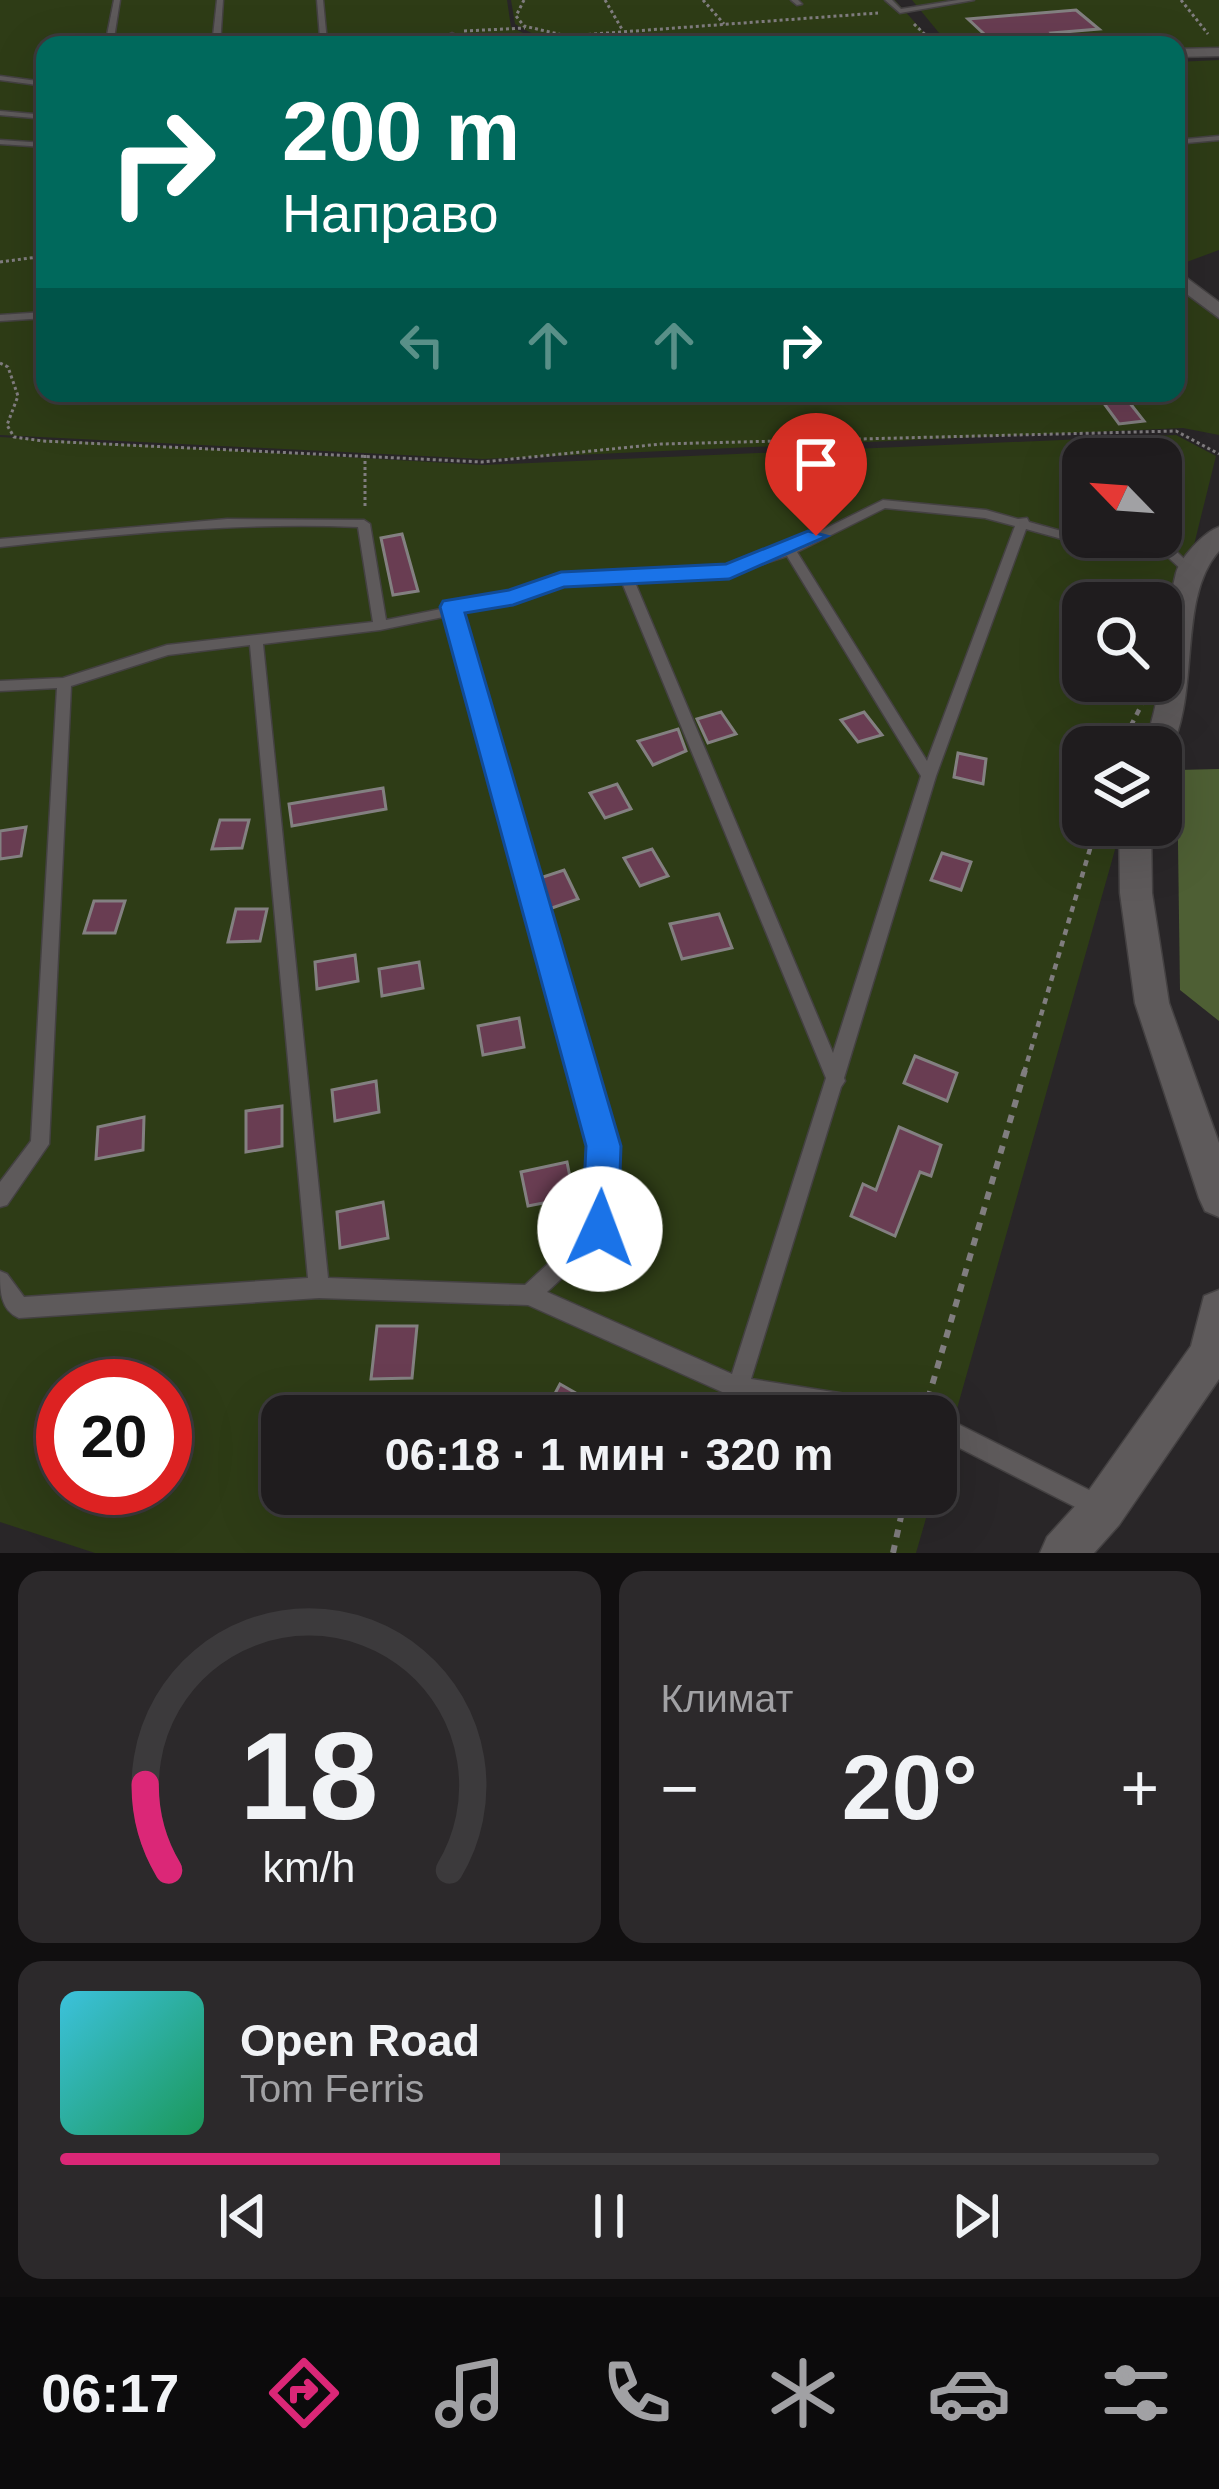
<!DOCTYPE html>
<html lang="ru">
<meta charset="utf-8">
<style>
:root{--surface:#1f1c1e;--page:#2c292b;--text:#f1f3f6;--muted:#a1a1a4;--line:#3c3a3c;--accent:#db2777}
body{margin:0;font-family:Arial,sans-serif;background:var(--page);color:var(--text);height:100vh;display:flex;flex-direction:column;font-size:45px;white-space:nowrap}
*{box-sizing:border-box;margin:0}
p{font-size:39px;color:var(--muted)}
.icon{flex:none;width:66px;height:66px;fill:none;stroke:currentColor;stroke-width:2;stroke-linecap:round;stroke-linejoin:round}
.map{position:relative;height:1553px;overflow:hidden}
.panel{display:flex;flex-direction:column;gap:18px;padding:18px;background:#110f10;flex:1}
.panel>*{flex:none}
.top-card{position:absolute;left:36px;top:36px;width:1149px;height:366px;border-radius:24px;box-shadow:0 12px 48px #0002,0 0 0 3px var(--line);background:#00695c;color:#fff;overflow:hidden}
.needle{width:78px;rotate:295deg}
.buttons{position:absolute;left:1062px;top:438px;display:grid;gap:24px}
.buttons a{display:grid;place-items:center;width:120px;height:120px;border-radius:24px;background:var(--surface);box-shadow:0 12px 48px #0002,0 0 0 3px var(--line);font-size:60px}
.speed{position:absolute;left:36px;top:1359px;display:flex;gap:24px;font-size:60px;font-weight:700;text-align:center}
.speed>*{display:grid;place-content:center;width:156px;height:156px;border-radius:50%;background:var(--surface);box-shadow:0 12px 48px #0002,0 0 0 3px var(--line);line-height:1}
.speed .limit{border:18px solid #d22;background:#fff;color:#111}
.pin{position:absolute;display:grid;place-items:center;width:102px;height:102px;color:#fff;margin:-123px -51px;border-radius:50% 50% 50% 0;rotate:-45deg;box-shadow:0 0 12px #0007}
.pin .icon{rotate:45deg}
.me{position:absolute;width:132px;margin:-66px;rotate:2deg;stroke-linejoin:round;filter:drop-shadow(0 0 9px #0008)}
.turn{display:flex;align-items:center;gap:42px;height:252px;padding:0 48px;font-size:54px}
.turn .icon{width:156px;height:156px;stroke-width:2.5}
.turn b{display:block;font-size:84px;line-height:102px}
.lanes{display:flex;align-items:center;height:114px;padding:0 48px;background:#0003;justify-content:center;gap:60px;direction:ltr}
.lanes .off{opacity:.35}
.big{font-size:90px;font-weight:800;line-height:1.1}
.panel .widget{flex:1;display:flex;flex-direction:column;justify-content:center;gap:18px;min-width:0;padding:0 42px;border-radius:24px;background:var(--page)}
.panel .dial{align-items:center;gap:0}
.dial svg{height:312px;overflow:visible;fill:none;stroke:var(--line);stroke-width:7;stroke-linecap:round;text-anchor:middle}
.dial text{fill:var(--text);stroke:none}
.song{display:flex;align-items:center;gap:36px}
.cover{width:144px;height:144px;border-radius:18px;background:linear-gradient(135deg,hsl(190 70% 55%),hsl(150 70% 35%))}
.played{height:12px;border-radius:6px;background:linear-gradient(90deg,var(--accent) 40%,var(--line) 40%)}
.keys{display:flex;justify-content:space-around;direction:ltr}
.heat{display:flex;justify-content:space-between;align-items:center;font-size:66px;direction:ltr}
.panel .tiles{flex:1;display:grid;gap:18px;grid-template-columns:1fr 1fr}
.widget:last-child{grid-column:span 2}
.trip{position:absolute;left:261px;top:1395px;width:696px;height:120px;border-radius:24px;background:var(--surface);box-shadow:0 12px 48px #0002,0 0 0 3px var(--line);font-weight:800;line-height:120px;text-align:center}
.dock{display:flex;height:192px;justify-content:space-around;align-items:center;background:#0c0b0c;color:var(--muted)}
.dock .icon{width:84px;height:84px}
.dock .active{color:var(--accent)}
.dock b{font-size:54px;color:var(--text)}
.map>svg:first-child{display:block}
</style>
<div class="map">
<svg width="1219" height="1553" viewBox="0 0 1219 1553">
<rect width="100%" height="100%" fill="#292628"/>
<g fill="#2e3c16" fill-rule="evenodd">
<path d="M0 0H507L511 27 548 45H45V143L0 140Z"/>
<path d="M511 0H895L935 45H553L515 24Z"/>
<path d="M912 0H1219V53L1176 55V45H949Z"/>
<path d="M1219 60V250L1176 266V62Z"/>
<path d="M0 143 45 146V393H1176V278L1219 320V435L1183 428 483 459 0 435Z"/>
<path d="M1176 435 1216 456 1144 747H1083V825H1122L936 1483V1416H282V1494H933L916 1553H95L0 1522V437L483 465ZM1083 459H1161V537H1083ZM1083 603H1161V681H1083ZM63 1386H165V1488H63Z"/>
</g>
<path fill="#4e5f34" d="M1219 769V1021L1180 990 1177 770Z"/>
<g fill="#693d52" stroke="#838081" stroke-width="3">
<path d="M1076 10 1099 29 1052 33 1066 45H996L968 19Z"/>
<path d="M1124 396 1129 402 1144 421 1119 424 1100 398Z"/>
<path d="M402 534 418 591 393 595 381 538Z"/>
<path d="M721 712 736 734 708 743 697 719Z"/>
<path d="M864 712 882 735 858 742 841 720Z"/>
<path d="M678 729 686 751 653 765 638 741Z"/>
<path d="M958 753 986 759 983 784 954 777Z"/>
<path d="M617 784 631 809 605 818 590 793Z"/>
<path d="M383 788 386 809 292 826 289 804Z"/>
<path d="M220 820H249L242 848 212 849Z"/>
<path d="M26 827 21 856 0 859V831Z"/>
<path d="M652 849 668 876 640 886 624 858Z"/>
<path d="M942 853 971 862 961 890 931 880Z"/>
<path d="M564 870 578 899 549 909 540 878Z"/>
<path d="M94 901H125L115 933H84Z"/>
<path d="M236 909H267L260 941 228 942Z"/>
<path d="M719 914 732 948 682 959 670 924Z"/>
<path d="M355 955 358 981 317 989 315 962Z"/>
<path d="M419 962 423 988 382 996 379 969Z"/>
<path d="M519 1018 524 1047 483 1055 478 1026Z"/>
<path d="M915 1056 957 1073 947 1101 904 1083Z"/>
<path d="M376 1081 379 1112 335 1121 332 1090Z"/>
<path d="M282 1106V1146L246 1152V1111Z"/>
<path d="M144 1117 143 1150 96 1159 98 1127Z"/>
<path d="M899 1127 941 1145 931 1176 920 1172 895 1236 851 1216 863 1184 876 1190Z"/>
<path d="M567 1162 574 1197 528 1206 521 1172Z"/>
<path d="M383 1202 388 1238 340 1248 337 1212Z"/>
<path d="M377 1326H417L412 1378 371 1379Z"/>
<path d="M560 1384 581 1396 621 1416H543Z"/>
</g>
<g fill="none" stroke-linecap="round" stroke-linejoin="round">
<defs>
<g id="lane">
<path d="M114 0H120L113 45H105Z"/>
<path d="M217 0H223L220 45H212Z"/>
<path d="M317 0H323L327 42 265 45 320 38Z"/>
<path d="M791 0H798L802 4 797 5Z"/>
<path d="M885 0H892L901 9 958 0H974L900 13Z"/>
<path d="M452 33 456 35 457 45H449L448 35Z"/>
<path d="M0 76 45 82V86L0 80Z"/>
<path d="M0 111 45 115V119L0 115Z"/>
<path d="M1219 136V140L1176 144V140Z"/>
<path d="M0 140 45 143V147L0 144Z"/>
<path d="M45 312V318L0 321V315Z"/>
<path d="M883 500 986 510 1018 519 1027 518 1029 522 1083 537 1159 538 1163 539 1195 569 1189 573 1184 572 1156 546 1080 544 1026 529 936 776 844 1078 845 1081 841 1087 751 1379 915 1405 923 1408 926 1416H846L738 1399 528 1305 319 1298 19 1318C0 1310 0 1290 0 1271L7 1274 24 1297 308 1278 250 645 168 655 71 686 49 1144 7 1205 0 1207V1182L31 1141 57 688 0 691V681L63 678 167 645 373 622 358 527C238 522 119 534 0 547V539L227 519 364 520 370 524 386 620 446 608 447 604 452 603 458 605 510 594 561 575 625 570 728 567 786 548ZM885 508 985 518 1015 526 927 761 797 552ZM787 556 921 776 833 1053 634 580 729 575ZM621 580 826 1078 732 1374 547 1292 607 1236 610 1229 612 1146 460 613 518 601 563 583ZM448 616 594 1146 590 1225 525 1285 328 1278 263 644 380 630Z"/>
<path d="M936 1413 1109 1500 1112 1508 1109 1516 1101 1519 1093 1516 936 1436V1416H929Z"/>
</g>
<g id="street">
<path d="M1219 48V56L1176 57V49Z"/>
<path d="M1176 270 1219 302V318L1176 286Z"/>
<path d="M1219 527V551C1176 600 1202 693 1168 755L1161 757V747H1143C1166 691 1161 631 1176 573 1180 558 1204 532 1219 527Z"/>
<path d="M1119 825H1151L1152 893 1169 1003 1219 1143V1217L1205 1211 1199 1198 1135 1003 1120 893Z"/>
<path d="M1219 1290V1379L1119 1525 1094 1553H1040L1047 1537 1087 1493 1191 1346 1204 1296Z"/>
</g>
</defs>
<use href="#lane" stroke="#444142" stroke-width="3"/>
<use href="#street" stroke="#444142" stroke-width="3"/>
<g stroke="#807d7f" stroke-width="3" stroke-dasharray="3 3" stroke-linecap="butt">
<path d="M524 0 516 16 524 26 567 36 878 13"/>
<path d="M605 0 623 31"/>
<path d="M703 0 724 24"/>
<path d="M1181 0 1208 34"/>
<path d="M914 24 936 45"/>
<path d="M464 31 525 28"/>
<path d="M340 39 436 38"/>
<path d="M0 262 45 256"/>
<path d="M0 363 8 367 18 396 7 425 14 437 43 441 482 462 661 444 1176 431 1219 454"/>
<path d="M365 455V507"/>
</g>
<g stroke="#807d7f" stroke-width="4.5" stroke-dasharray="6 6" stroke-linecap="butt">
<path d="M1120 747 1142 704"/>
<path d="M1024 1073 1097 825"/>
</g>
<g stroke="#807d7f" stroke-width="6" stroke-dasharray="8 8" stroke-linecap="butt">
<path d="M928 1399 1025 1070"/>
<path d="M893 1553 906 1494"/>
</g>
<use href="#lane" fill="#5e5a5b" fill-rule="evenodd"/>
<use href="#street" fill="#5e5a5b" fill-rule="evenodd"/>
</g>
<path fill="#1a73e8" stroke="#114b97" stroke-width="3" d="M808 531 827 536 729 579 564 587 513 605 465 613 621 1146 618 1229 613 1241 600 1247 588 1241 582 1229 586 1146 440 607 443 601 509 590 561 572 726 564Z"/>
</svg>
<div class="buttons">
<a><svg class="needle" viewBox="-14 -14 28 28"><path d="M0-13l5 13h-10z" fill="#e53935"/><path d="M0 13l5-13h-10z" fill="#a1a1a4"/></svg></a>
<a><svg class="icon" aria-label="search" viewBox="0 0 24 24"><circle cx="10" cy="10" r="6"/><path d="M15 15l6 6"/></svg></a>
<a><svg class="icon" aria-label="layers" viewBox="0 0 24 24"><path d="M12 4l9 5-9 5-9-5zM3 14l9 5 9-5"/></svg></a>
</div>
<div class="speed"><div class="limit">20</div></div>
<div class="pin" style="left:816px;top:536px;background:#d93025"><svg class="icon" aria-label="arrive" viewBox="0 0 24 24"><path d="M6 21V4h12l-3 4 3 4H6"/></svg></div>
<svg class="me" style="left:600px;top:1229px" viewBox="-20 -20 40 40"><circle r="19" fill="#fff"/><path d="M0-13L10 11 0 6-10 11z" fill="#1a73e8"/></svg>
<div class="trip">06:18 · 1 мин · 320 m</div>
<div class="top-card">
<div class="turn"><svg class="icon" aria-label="right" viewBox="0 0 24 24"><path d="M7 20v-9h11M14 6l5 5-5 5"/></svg><div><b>200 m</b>Направо</div></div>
<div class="lanes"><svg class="icon off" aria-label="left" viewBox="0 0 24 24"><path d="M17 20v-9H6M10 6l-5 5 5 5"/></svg><svg class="icon off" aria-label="ahead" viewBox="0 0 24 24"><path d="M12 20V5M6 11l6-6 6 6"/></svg><svg class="icon off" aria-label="ahead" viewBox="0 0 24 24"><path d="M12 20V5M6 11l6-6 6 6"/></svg><svg class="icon" aria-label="right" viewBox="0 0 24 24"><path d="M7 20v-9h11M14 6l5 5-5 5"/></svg></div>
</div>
</div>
<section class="panel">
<div class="tiles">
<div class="widget dial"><svg viewBox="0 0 100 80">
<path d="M14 69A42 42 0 1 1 86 69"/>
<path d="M14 69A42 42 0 0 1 8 47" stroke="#db2777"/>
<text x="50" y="56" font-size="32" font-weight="700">18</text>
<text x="50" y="72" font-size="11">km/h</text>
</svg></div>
<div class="widget"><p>Климат</p>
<div class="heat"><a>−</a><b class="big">20°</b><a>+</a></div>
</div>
<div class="widget">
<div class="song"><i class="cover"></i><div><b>Open Road</b><p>Tom Ferris</p></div></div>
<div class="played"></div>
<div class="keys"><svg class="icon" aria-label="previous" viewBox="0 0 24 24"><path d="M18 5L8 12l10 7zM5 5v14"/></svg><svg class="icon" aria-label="pause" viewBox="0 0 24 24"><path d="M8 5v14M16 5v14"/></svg><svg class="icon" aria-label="next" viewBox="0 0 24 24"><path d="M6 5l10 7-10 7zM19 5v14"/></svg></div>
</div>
</div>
</section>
<nav class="dock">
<b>06:17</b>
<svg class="icon active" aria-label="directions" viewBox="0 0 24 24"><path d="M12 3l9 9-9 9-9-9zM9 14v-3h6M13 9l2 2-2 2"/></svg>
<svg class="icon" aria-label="music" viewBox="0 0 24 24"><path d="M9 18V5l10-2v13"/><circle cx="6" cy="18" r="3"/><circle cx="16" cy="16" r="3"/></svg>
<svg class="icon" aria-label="phone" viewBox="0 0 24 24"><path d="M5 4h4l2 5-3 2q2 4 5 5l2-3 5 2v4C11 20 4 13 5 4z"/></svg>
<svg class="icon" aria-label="climate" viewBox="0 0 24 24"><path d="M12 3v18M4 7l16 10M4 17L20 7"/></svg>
<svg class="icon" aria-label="car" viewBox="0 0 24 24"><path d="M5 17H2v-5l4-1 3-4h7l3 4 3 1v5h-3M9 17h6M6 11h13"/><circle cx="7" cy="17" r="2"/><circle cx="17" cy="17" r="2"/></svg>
<svg class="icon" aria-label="filters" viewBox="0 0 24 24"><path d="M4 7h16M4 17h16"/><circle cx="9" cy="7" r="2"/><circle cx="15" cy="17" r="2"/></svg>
</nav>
